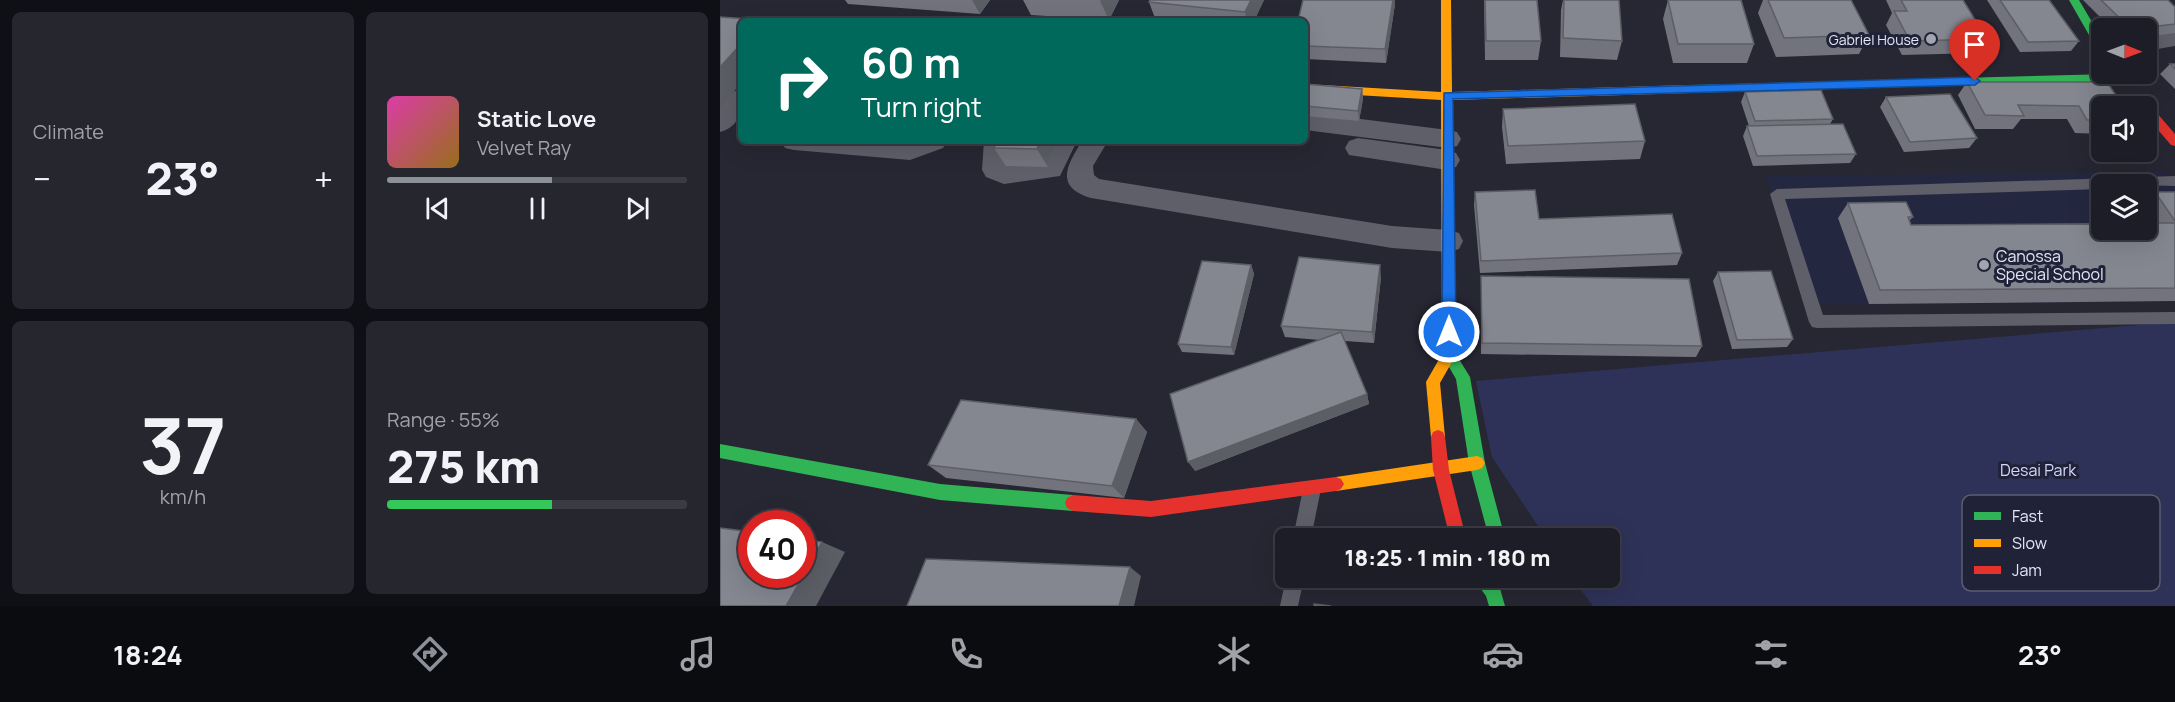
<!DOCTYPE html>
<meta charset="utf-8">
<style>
:root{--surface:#1c1d26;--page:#25262e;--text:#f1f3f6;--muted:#a0a2a7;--line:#3a3b43;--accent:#8c9099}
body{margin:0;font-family:Manrope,sans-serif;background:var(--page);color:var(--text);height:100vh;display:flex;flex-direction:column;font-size:22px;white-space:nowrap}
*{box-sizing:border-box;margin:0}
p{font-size:20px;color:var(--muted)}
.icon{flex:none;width:33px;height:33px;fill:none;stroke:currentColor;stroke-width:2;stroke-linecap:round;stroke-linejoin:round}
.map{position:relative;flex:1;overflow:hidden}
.panel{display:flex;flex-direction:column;gap:12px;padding:12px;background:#0f1015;width:720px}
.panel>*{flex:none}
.banner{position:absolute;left:18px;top:18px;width:570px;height:126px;border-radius:9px;box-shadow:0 6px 24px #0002,0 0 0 2px var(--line);background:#00695c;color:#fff;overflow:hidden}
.needle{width:39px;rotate:91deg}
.fabs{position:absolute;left:1371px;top:18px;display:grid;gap:12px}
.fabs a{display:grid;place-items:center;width:66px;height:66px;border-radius:9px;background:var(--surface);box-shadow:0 6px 24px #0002,0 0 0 2px var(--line);font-size:30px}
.speed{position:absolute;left:18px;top:510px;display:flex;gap:12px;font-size:30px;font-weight:700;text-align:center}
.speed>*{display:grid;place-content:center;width:78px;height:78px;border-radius:50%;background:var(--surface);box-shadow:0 6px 24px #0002,0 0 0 2px var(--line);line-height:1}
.speed .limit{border:9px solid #d22;background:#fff;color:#111}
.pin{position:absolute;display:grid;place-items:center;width:51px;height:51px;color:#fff;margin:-62px -26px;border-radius:50% 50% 50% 0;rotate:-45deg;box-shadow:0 0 6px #0007}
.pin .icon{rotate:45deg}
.me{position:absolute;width:66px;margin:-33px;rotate:0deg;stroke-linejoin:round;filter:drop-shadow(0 0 4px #0008)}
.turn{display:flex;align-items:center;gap:21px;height:126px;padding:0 24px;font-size:27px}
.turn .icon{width:78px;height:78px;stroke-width:2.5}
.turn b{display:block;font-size:42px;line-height:51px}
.big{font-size:45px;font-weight:800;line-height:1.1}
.panel .card{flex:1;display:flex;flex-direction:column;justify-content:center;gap:9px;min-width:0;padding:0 21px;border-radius:9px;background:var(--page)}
.panel .dial{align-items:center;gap:0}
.dial b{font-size:78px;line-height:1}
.song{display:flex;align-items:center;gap:18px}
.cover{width:72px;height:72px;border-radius:9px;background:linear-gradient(135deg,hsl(320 70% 55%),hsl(40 70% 35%))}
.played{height:6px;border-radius:3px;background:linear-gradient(90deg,var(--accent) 55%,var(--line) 55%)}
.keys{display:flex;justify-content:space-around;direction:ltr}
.heat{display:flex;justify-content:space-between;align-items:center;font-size:33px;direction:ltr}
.charge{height:9px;border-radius:4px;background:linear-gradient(90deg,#34c759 55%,var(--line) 0)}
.panel .tiles{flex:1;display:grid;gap:12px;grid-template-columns:repeat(2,1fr)}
.trip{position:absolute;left:555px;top:528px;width:345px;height:60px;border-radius:9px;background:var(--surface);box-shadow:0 6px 24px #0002,0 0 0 2px var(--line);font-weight:800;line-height:60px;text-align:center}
.tabs{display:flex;height:96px;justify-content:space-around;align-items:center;background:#0b0c0f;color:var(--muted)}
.tabs .icon{width:42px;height:42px}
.tabs .selected{color:var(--accent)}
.tabs b{font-size:27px;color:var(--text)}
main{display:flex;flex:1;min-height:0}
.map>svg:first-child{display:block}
</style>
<main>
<section class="panel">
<div class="tiles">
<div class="card"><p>Climate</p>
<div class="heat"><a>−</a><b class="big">23°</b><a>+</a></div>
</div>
<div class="card">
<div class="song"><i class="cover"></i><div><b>Static Love</b><p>Velvet Ray</p></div></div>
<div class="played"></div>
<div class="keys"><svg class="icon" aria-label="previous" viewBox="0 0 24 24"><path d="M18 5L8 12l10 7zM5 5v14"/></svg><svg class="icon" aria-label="pause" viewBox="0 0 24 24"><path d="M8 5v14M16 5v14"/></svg><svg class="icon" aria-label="next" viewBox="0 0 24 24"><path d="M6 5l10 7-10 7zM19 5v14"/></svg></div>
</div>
<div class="card dial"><b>37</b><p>km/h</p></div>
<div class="card"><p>Range · 55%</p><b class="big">275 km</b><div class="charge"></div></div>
</div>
</section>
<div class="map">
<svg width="1455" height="606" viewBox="0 0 1455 606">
<rect width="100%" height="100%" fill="#262732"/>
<path fill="#242740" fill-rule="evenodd" d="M1445 172 1455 187V301L1086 305 1046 176ZM1382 184H1426V230H1382Z"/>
<path fill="#2f3258" d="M1455 322V606H873L852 578H890V538H826L772 457 756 381Z"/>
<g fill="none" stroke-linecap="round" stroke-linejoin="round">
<g fill="#5e5f69" fill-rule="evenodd">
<path d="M1455 176V186L1382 184V189L1065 199 1103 315 1455 312V324L1097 328 1092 327 1089 322 1050 194 1057 189Z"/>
<path d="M592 481 598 483 601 489 591 538H573L583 489 586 483Z"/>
<path d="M566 578H584L578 606H560Z"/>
</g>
<g fill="#5e5f69" fill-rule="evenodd">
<path d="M1455 30V46L1426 51V35Z"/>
<path d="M21 89C21 109 22 126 0 132V106L12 92Z"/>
<path d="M585 112 728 130 737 132 741 139 737 146 728 148 585 130Z"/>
<path d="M638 138 727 150 736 153 740 160 736 167 727 170 629 155 625 148 629 141Z"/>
<path d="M61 141H227L223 148 190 160 74 150 65 148Z"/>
<path d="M264 141H290L289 163 322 160 331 141H357L340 176 284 184 266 177 262 170Z"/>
<path d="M362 141H388L373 166 374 175 379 179 672 226 729 230 739 233 743 241 739 249 729 252 672 248 371 198C334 187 347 165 362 141Z"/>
</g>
<g fill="#30b455" fill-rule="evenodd">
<path d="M1349 0H1359L1382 39V52L1377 49Z"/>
<path d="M1390 74H1400L1404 77 1399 81 970 93 964 89 970 85Z"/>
<path d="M729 349 734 351 750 377 765 463 785 538H769L749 463 736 379 722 355 724 351Z"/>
<path d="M0 444 220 484 353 495 359 498 361 503 359 508 353 511 220 500 0 458Z"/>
<path d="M753 578H772L779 585 785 606H769L766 596Z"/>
</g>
<g fill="#ff9f0a" fill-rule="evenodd">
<path d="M721 0H731L732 92 970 85 976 89 970 93 732 100 736 355 720 383 725 437 723 442 718 444 713 442 711 437 706 382 722 354 721 100 585 92V84L721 92Z"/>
<path d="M757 456 762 458 765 463 762 468 757 470 616 491 611 489 608 484 611 479 616 477Z"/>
</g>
<g fill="#e5322d" fill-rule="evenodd">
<path d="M1426 104 1430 105 1455 134V146L1451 145 1426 116V106H1421Z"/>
<path d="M718 430 723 432 725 437 729 470 746 538H730L713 470 711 437 713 432Z"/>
<path d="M616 477 621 479 624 484 621 489 616 491 431 517 353 511 347 508 345 503 347 498 353 495 431 501Z"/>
</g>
</g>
<g fill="#72737c">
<path d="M125 0H270L260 14 128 4Z"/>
<path d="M303 0H399L389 20 311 15Z"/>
<path d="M430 0H544L534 21H436L429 2Z"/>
<path d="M764 0H817L821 41 818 60H765Z"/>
<path d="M843 0H899L902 41 897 60 840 57 841 10Z"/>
<path d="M948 0 1034 44 1027 63H953L943 19Z"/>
<path d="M1043 0H1131L1149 35 1139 54 1056 57 1038 13Z"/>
<path d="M1166 0H1243L1267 39 1258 53 1182 55 1166 25 1172 13Z"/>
<path d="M1267 0H1329L1359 41 1351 51 1300 52Z"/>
<path d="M1363 0H1448L1455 7V33L1426 37V28H1391Z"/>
<path d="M675 4 666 63 585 59V21Z"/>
<path d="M1450 64H1455V89L1440 74Z"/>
<path d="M1247 82 1382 106V134L1355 133 1347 119H1301L1293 129H1255L1238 95Z"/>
<path d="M585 84 642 89 643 99 639 121 585 116Z"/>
<path d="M1025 92 1113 119 1110 124 1136 154 1130 163 1033 166 1023 136 1027 126H1029L1021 102Z"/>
<path d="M1166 97 1257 138 1249 148 1184 152 1160 107Z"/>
<path d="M783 109 925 141 920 159 786 164 782 127Z"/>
<path d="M277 141H337L328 167 286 166 274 148Z"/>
<path d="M755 192 819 219 962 253 957 265 760 273 754 205Z"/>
<path d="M1435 192H1455V301L1149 304 1118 218 1128 203 1193 217 1189 221 1191 225 1433 223 1426 214V199Z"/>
<path d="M531 265 534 274 514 355 462 352 458 344Z"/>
<path d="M998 272 1073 339 1067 347 1012 349 993 281Z"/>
<path d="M761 276 982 346 976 357 761 354Z"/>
<path d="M661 277 654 343 625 341 647 394 649 404 475 471 599 340 565 337 561 326Z"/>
<path d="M416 419 427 432 404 498 226 478 208 465Z"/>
</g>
<g fill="#5c5e65">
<path d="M252 0H270L260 14Z"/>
<path d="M381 0H399L389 20 380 1Z"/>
<path d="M531 0H544L534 21H527L525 12Z"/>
<path d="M673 0H675V4L666 63 665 49Z"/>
<path d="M21 44V83L0 108V67Z"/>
<path d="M642 89 643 99 639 121 638 111Z"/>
<path d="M320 141H337L328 167 317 149Z"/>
<path d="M531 265 534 274 514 355 511 347Z"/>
<path d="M660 265 661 277 654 343 652 332Z"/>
<path d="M647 394 649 404 475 471 468 462Z"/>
<path d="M416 419 427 432 404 498 392 486Z"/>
<path d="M102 542 125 552 96 606H66Z"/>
<path d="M410 567 421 576 414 606H399Z"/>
</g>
<g fill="#848690" stroke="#5c5e65" stroke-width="1.5">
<path d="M430 0H531L525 12 429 2Z"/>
<path d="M583 0H673L665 49 585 46V21H578Z"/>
<path d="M765 0H817L821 41H766Z"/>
<path d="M844 0H899L902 41 843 38Z"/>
<path d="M948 0H1021L1034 44H958Z"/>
<path d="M1048 0H1131L1149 35 1064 38Z"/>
<path d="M1181 0H1243L1267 39 1190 41 1174 11H1187Z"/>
<path d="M1280 0H1329L1359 41 1308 42Z"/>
<path d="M1381 0H1448L1455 7V24L1421 28H1410Z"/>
<path d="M0 17 42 20 41 21H21V44L0 67Z"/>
<path d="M1450 64H1455V69Z"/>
<path d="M1247 82H1387L1403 106H1382V120H1367L1359 106 1298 105 1304 116 1265 115Z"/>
<path d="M585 84 642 89 638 111 585 106Z"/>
<path d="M1101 90 1113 119 1035 121 1025 92Z"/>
<path d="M1230 94 1257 138 1190 142 1166 97Z"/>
<path d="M915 104 925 141 788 146 783 109Z"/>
<path d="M1123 124 1136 154 1037 156 1027 126Z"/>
<path d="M277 141H320L317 149 274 148Z"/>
<path d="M815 190 819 219 952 214 962 253 761 261 755 192Z"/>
<path d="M1435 192H1455V221Z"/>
<path d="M1186 202 1193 217H1188L1191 225 1382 224V230H1426V223H1455V288L1160 290 1128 203Z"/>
<path d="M579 257 660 265 652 332 561 326Z"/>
<path d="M482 261 531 265 511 347 458 344Z"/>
<path d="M1051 271 1073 339 1017 340 998 272Z"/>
<path d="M761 276 969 279 982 346 762 343Z"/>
<path d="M621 332 647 394 468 462 450 394Z"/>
<path d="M241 400 416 419 392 486 208 465Z"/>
<path d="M0 528 32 532V574H82V539L102 542 66 606H0Z"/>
<path d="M206 559 410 567 399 606H187Z"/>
<path d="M594 604 611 606H594Z"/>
</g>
<path fill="#1a73e8" stroke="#114b97" stroke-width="1.5" d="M1255 77 1260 81 1255 85 733 99 736 332 733 336H724L722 332 724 93Z"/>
<g fill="#a2a4b1" stroke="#202338" stroke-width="2">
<circle cx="1211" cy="39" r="6"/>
<circle cx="1264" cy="265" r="6"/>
</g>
<g text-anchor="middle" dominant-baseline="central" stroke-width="6" stroke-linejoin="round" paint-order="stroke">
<g font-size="14" fill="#e4e7f5" stroke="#202338" text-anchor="end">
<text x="1199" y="39">Gabriel House</text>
</g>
<g font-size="16" fill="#e4e7f5" stroke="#202338" text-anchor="start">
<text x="1276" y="256">Canossa<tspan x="1276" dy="18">Special School</tspan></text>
</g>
<g font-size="16" fill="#d1d8fe" stroke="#202338">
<text x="1318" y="470">Desai Park</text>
</g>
</g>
<rect x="1242" y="495" width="198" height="96" rx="9" fill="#202338" stroke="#5b5e71" stroke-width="1.5"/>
<rect x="1254" y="512" width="27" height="8" fill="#30b455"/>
<rect x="1254" y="539" width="27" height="8" fill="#ff9f0a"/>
<rect x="1254" y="566" width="27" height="8" fill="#e5322d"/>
<g font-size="16" fill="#e4e7f5">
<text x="1292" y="522">Fast</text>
<text x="1292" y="549">Slow</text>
<text x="1292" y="576">Jam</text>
</g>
</svg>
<div class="fabs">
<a><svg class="needle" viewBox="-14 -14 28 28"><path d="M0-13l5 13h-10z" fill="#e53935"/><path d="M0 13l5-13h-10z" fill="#a0a2a7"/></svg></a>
<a><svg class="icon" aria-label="sound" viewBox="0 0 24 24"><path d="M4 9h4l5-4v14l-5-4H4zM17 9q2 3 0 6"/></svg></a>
<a><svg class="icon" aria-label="layers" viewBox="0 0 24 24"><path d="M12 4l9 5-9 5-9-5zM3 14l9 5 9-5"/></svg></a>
</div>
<div class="speed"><div class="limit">40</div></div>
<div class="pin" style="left:1255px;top:81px;background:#d93025"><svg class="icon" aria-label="arrive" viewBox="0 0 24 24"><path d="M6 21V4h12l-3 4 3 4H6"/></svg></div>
<svg class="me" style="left:729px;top:332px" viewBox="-20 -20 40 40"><circle r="17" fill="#1a73e8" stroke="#fff" stroke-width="3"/><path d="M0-11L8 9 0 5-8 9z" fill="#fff"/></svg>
<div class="trip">18:25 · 1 min · 180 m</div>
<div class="banner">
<div class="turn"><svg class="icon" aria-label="right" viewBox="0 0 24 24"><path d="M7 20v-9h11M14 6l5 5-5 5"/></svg><div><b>60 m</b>Turn right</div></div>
</div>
</div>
</main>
<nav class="tabs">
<b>18:24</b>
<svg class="icon selected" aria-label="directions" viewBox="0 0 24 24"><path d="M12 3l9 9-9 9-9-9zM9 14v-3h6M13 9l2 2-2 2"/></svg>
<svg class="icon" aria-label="music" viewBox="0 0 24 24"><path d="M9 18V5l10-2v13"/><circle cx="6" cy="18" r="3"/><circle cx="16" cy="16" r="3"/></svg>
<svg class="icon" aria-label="phone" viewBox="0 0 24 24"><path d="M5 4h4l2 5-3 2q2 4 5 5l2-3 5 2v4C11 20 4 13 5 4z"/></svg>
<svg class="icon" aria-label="climate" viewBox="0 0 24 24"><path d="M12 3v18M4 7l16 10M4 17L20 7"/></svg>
<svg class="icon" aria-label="car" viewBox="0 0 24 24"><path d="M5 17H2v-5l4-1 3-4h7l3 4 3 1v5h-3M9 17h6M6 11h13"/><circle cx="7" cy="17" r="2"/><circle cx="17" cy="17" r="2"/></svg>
<svg class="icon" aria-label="filters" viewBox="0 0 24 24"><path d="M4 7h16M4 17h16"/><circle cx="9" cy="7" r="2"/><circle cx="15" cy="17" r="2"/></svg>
<b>23°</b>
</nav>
